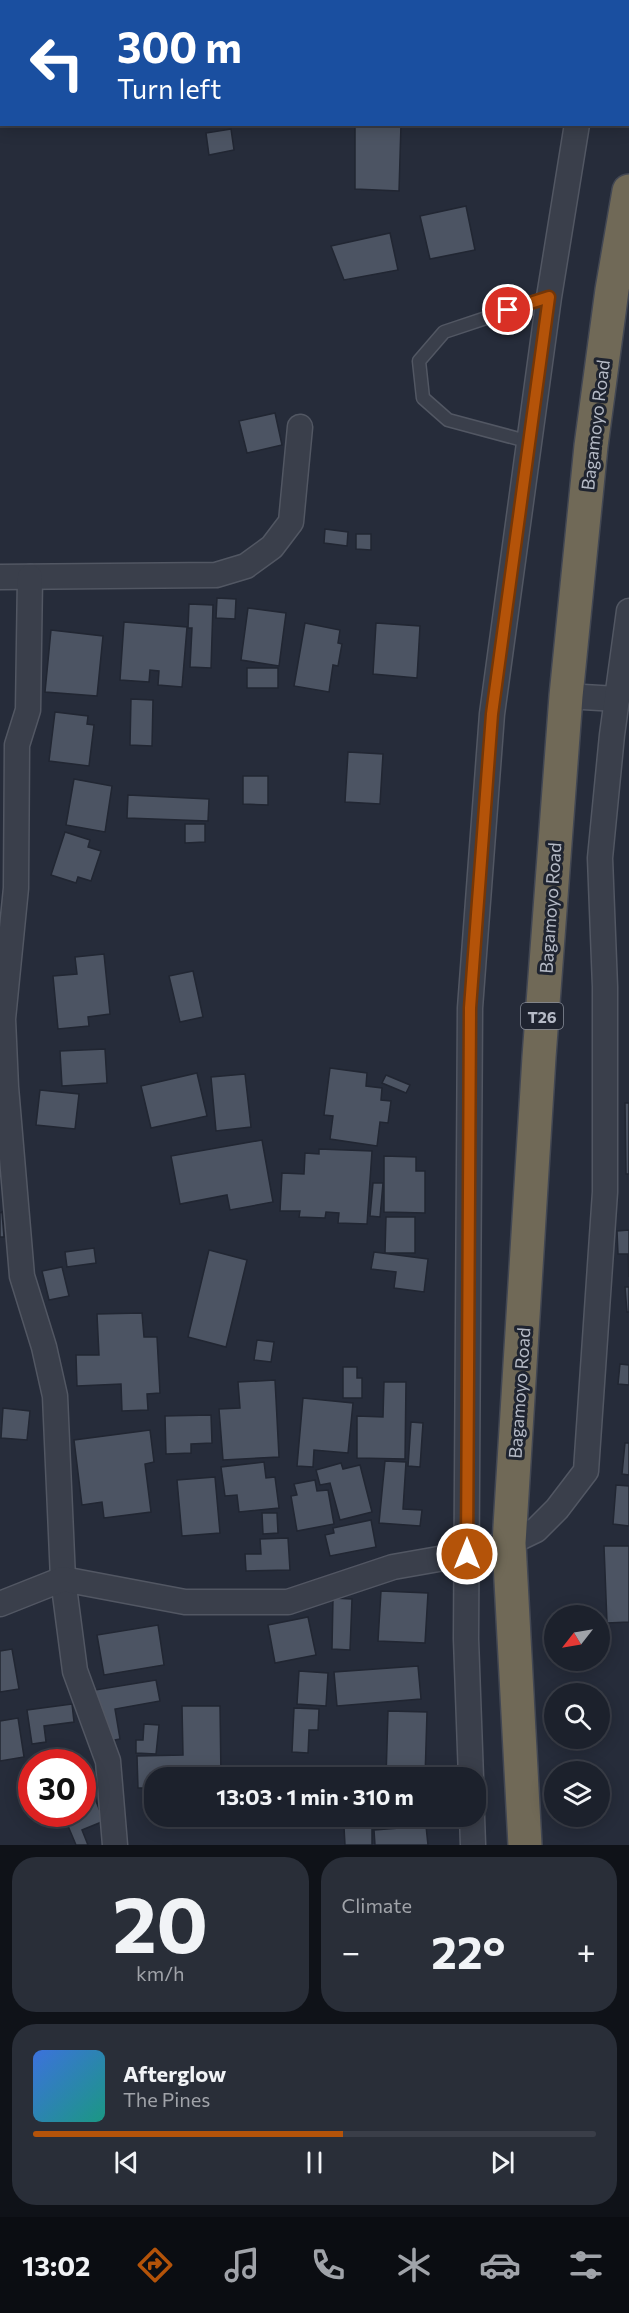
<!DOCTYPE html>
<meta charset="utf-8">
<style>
:root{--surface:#1c212c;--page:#292e38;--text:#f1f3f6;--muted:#a0a3a9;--line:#3a3e48;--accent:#b45309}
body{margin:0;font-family:Commissioner,sans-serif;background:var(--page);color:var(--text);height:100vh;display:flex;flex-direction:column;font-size:22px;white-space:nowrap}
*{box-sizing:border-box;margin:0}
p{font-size:20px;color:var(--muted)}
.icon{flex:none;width:33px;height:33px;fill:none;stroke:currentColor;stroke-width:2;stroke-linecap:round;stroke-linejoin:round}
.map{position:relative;height:1845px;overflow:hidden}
.sheet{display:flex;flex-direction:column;gap:12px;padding:12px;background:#0f1218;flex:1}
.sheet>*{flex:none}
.guide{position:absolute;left:0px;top:0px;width:630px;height:126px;box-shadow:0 3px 15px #0003,0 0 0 2px var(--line);background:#1a4fa0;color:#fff;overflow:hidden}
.needle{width:39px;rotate:239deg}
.buttons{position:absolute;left:544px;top:1605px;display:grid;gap:12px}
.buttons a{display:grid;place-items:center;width:66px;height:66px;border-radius:50%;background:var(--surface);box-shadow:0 3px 15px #0003,0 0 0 2px var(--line);font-size:30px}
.speed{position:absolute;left:18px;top:1749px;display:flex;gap:12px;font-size:30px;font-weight:700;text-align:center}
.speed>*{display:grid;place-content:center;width:78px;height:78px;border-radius:50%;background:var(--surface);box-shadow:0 3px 15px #0003,0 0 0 2px var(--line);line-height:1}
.speed .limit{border:9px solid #d22;background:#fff;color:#111}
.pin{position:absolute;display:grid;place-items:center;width:51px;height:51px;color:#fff;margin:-26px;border:3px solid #fff;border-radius:50%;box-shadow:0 2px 6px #0007}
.me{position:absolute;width:66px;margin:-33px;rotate:0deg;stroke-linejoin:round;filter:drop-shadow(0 0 4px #0008)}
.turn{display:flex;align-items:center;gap:21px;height:126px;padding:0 18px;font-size:27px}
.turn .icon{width:78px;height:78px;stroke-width:2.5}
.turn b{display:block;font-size:42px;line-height:51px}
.big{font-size:45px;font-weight:700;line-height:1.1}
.sheet .card{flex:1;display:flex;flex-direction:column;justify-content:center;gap:9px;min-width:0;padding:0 21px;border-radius:24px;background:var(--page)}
.sheet .dial{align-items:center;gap:0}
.dial b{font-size:78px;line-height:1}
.song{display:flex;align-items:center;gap:18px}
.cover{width:72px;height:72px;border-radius:9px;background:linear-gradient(135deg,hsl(220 70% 55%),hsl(170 70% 35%))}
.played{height:6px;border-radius:3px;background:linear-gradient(90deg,var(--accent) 55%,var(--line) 55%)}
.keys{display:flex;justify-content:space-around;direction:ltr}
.heat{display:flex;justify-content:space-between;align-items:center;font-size:33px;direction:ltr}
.sheet .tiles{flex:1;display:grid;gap:12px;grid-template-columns:1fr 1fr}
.card:last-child{grid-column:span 2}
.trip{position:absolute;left:144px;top:1767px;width:342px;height:60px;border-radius:24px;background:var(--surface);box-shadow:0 3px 15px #0003,0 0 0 2px var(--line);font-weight:700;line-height:60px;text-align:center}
.menu{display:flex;height:96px;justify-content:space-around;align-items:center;background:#0b0d12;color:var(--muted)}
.menu .icon{width:42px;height:42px}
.menu .selected{color:var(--accent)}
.menu b{font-size:27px;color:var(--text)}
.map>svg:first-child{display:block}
</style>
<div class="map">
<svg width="629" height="1845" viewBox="0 0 629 1845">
<rect width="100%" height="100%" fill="#262c3a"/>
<g fill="#4c5463" stroke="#212632" stroke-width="1.5">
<path d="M359 0H501L359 2Z"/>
<path d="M355 124H401L399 191 355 189Z"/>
<path d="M231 129 234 150 209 155 206 133Z"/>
<path d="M466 206 475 250 430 259 420 216Z"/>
<path d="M390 233 398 270 344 280 331 246Z"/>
<path d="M275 413 282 445 247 453 239 421Z"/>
<path d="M325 529 348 532 347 546 324 543Z"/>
<path d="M356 534H371V550L356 549Z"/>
<path d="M217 598 236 599 235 619 216 618Z"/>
<path d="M189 604 213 605 211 668 190 667 192 628H188Z"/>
<path d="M248 608 286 613 279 666 241 660Z"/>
<path d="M124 622 187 627 182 687 158 685 159 671 150 670 149 682 120 680Z"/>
<path d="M305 623 340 630 338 643 342 644 338 666 333 665 329 692 294 686Z"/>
<path d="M376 623 420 626 417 678 373 674Z"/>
<path d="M51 630 103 636 97 696 45 692Z"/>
<rect x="247" y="668" width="31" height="20"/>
<path d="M131 699 153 700 152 746 130 745Z"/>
<path d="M55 712 88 716 87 724 94 725 89 766 49 761Z"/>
<path d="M348 752 383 754 380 804 345 802Z"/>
<path d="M243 776H268V805L243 804Z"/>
<path d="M74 779 112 786 105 832 66 825Z"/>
<path d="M128 795 209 799 208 821 127 818Z"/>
<path d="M185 824H205V842L185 843Z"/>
<path d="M65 832 90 840 88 847 101 851 91 881 78 877 76 883 51 875Z"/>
<path d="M104 954 110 1014 88 1017 89 1026 58 1029 53 976 77 974 75 957Z"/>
<path d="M193 971 203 1017 180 1022 169 976Z"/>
<path d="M105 1049 107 1083 62 1086 60 1051Z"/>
<path d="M330 1068 367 1073 366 1086 382 1088 381 1100 391 1101 388 1123 380 1122 377 1146 330 1139 333 1116 324 1115Z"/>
<path d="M197 1073 207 1116 151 1128 141 1086Z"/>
<path d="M245 1074 251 1127 216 1131 211 1077Z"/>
<path d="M386 1075 410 1085 406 1093 382 1083Z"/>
<path d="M40 1090 79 1094 75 1129 36 1125Z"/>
<path d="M625 1103H629V1174H626Z"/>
<path d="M262 1140 273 1202 230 1210 227 1195 180 1204 171 1156Z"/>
<path d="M319 1149 372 1151 367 1224 338 1223 339 1213 326 1212 325 1218 299 1217 300 1211H280L282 1173 304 1174 305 1153 319 1154Z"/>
<path d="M384 1156 416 1157V1171H425V1213L384 1212Z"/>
<path d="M373 1183H383L380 1217 370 1216Z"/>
<path d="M2 1212 4 1237H0V1213Z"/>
<path d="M386 1217H415V1253H385Z"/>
<path d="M629 1230V1277L628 1254H618L617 1231Z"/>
<path d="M94 1248 96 1263 67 1267 65 1252Z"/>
<path d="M209 1250 247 1260 226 1347 188 1337Z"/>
<path d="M374 1252 428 1259 424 1292 394 1288 396 1272 371 1269Z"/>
<path d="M62 1267 69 1296 49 1300 42 1271Z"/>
<path d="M625 1287H629V1312H627Z"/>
<path d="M142 1313 144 1337H157L160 1393 147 1394 148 1410 122 1411 121 1384 77 1386 76 1355H99L97 1314Z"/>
<path d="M257 1340 274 1342 271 1362 254 1360Z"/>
<path d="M620 1364 629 1365V1385L618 1384Z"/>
<path d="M343 1367H357V1378H362V1398H343Z"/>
<path d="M275 1380 279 1457 223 1460 219 1409 240 1408 238 1382Z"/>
<path d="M384 1382H406L405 1459 357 1458V1416L383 1417Z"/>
<path d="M303 1398 353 1403 348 1453 314 1450 313 1467 297 1466Z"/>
<path d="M3 1408 30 1411 27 1440 1 1438Z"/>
<path d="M211 1415 212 1443 191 1444V1453L166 1454 165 1416Z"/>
<path d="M411 1422 423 1423 420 1467 408 1466Z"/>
<path d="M150 1430 154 1462 145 1464 151 1512 104 1518 102 1502 82 1505 74 1440Z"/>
<path d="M625 1443H629V1475L622 1474Z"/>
<path d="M385 1461 406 1462 403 1509 422 1510 420 1526 379 1523Z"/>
<path d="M264 1462 266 1478 275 1477 279 1508 239 1512 237 1495 225 1496 221 1467Z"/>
<path d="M341 1463 343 1469 360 1465 372 1512 340 1520 330 1483 320 1485 316 1470Z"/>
<path d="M215 1477 220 1533 182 1536 177 1480Z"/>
<path d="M315 1480 317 1491 328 1490 334 1524 297 1531 291 1496 297 1495 294 1484Z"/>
<path d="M616 1485 629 1486V1526L613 1524Z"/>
<path d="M262 1513H277L278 1533 263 1534Z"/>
<path d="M371 1520 376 1547 330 1556 325 1535 334 1533 333 1528Z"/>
<path d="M288 1538 290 1570 246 1571 245 1554H261L260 1539Z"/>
<path d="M604 1546H629V1622L607 1623Z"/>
<path d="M381 1591 428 1593 425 1643 378 1641Z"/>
<path d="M333 1598 352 1599 350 1650 332 1649Z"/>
<path d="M308 1617 316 1655 275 1663 268 1625Z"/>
<path d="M158 1625 164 1665 104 1675 97 1635Z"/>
<path d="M12 1649 19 1689 0 1692V1651Z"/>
<path d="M418 1666 421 1699 337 1706 334 1672Z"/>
<path d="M299 1671 328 1673 326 1706 297 1704Z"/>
<path d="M156 1680 160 1701 115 1709 120 1739 104 1742 95 1690Z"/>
<path d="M72 1704 74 1722 44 1726 46 1742 32 1744 27 1710Z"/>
<path d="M182 1706H220L221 1778H154V1788H138L137 1756 183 1755Z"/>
<path d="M294 1708 319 1709 318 1730H309L308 1753 292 1752Z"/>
<path d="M388 1711 427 1712 425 1778H386Z"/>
<path d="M18 1718 24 1757 0 1761V1721Z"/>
<path d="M144 1724 159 1725 156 1754 136 1753V1740H143Z"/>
<path d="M89 1784 104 1821 82 1830 88 1845H76L63 1814H82V1787Z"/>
<path d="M426 1826 428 1845H375L374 1830Z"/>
<path d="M344 1827H372V1845H345Z"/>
</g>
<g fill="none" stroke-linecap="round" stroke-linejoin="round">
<defs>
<path id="lane" d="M530 442 448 420 423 398 419 361 444 332 549 297"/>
<g id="street">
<path d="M597 2 598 0"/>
<path d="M0 577 216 575 246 566 272 547 291 522 300 427"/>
<path d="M30 577 28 710 17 745 16 888 3 1019 6 1087 22 1276 44 1347 55 1396 63 1579 75 1671 108 1761 115 1845"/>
<path d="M566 696 617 699"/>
<path d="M0 1604 63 1579 185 1602H288L393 1567 467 1554 509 1543 536 1530 557 1509 586 1471 605 1192V987L600 858 612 735 629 611"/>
<path d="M471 1778 466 1639 470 1008 492 714 549 297 577 124"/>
<path d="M472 1816 473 1845"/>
</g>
<path id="highway" d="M525 1845 509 1543 539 1057 566 696 591 446 612 290 629 191"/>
</defs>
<use href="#lane" stroke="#525763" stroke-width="15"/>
<use href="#street" stroke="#525763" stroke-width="27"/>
<use href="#highway" stroke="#424753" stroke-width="36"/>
<use href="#lane" stroke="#3a3f4b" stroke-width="12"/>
<use href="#street" stroke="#3a3f4b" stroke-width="24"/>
<use href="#highway" stroke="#706957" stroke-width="33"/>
</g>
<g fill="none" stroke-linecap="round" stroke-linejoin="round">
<defs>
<path id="route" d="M467 1554 470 1008 492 714 549 297 508 310"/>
</defs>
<use href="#route" stroke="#753606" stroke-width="15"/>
<use href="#route" stroke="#b45309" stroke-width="10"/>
</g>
<g text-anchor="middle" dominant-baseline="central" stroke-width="6" stroke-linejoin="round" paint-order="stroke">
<rect fill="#1f2430" stroke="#888d99" stroke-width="1.5" x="521" y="1003" width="42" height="26" rx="4.5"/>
<g font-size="16" font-weight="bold" fill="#b5bac6">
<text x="542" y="1016">T26</text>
</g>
<g font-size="18" fill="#b5bac6" stroke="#1f2430">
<text transform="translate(595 425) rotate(-83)">Bagamoyo Road</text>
<text transform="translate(550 908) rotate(-86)">Bagamoyo Road</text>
<text transform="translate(519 1393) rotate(-86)">Bagamoyo Road</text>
</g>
</g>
</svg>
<div class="buttons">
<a><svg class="needle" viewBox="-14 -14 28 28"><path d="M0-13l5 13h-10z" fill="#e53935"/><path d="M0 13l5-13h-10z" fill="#a0a3a9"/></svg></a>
<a><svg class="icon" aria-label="search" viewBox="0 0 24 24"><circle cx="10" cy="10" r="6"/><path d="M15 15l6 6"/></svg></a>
<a><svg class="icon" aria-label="layers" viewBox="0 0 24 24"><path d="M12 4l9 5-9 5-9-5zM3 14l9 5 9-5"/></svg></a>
</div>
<div class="speed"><div class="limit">30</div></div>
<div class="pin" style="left:508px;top:310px;background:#d93025"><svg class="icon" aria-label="arrive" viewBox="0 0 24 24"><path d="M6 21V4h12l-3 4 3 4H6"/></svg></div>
<svg class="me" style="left:467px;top:1554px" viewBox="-20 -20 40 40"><circle r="17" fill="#b45309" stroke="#fff" stroke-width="3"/><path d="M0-11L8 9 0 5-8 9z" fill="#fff"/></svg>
<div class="trip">13:03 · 1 min · 310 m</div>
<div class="guide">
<div class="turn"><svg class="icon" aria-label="left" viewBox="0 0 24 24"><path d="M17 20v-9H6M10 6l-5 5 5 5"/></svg><div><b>300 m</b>Turn left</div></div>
</div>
</div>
<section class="sheet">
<div class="tiles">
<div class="card dial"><b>20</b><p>km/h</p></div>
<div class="card"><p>Climate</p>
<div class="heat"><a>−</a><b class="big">22°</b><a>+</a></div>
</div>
<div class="card">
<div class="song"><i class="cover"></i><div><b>Afterglow</b><p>The Pines</p></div></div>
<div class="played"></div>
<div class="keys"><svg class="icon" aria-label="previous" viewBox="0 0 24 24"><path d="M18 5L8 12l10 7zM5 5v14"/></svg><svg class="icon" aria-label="pause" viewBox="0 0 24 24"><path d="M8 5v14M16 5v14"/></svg><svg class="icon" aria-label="next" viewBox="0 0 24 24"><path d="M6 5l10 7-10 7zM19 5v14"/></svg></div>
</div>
</div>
</section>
<nav class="menu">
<b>13:02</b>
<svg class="icon selected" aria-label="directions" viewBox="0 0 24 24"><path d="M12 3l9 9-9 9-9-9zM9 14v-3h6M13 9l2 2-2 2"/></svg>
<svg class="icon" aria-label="music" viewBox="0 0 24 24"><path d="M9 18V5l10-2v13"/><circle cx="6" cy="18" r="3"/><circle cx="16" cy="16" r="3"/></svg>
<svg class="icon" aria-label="phone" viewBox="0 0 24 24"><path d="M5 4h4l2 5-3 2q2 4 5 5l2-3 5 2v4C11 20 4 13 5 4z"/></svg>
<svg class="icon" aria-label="climate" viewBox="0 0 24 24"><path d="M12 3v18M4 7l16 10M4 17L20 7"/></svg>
<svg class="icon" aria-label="car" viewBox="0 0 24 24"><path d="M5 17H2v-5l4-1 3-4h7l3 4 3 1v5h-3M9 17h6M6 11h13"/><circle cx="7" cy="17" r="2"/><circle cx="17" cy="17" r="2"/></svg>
<svg class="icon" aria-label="filters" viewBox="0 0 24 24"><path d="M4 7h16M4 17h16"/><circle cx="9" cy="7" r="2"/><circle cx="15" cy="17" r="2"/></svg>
</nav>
